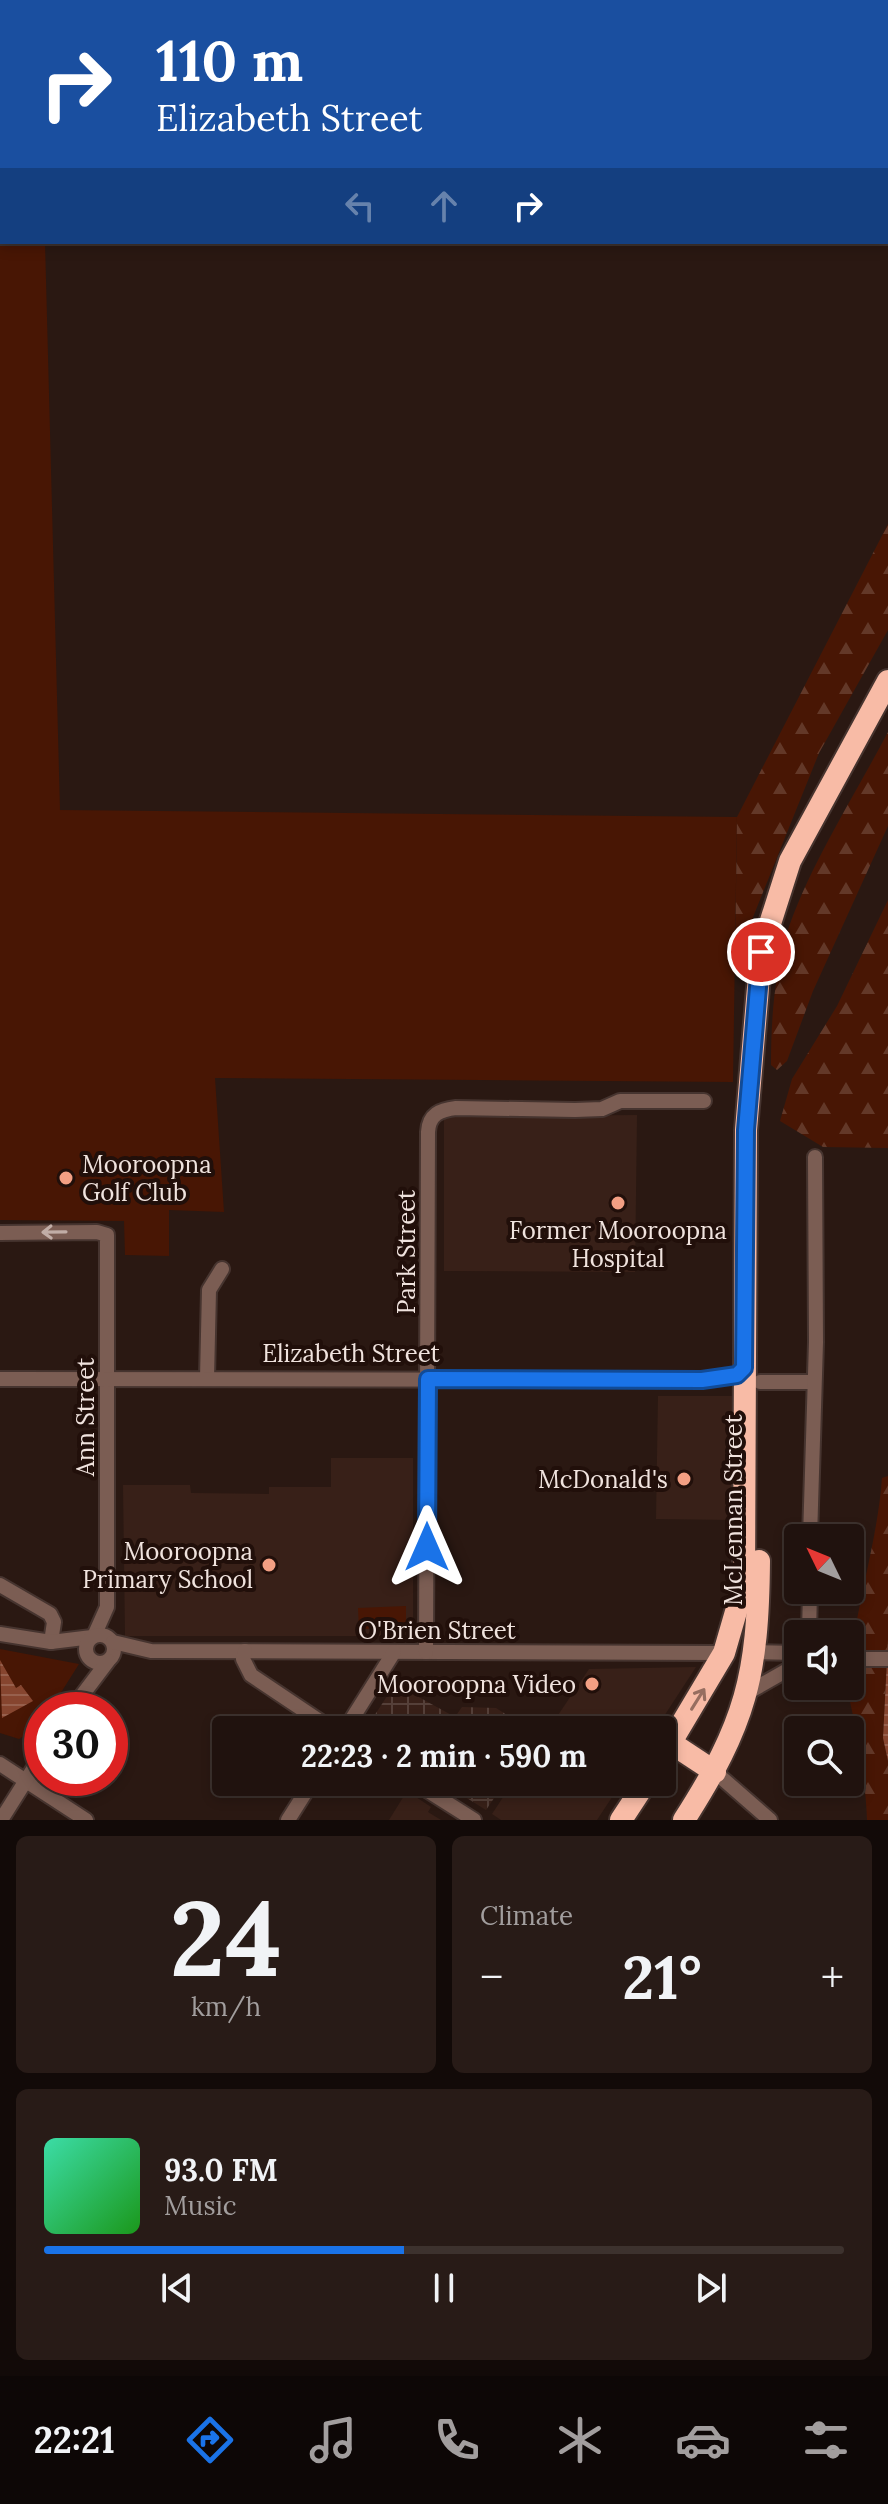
<!DOCTYPE html>
<meta charset="utf-8">
<style>
:root{--surface:#20120e;--page:#281b17;--text:#f1f3f6;--muted:#a29e9e;--line:#3d322e;--accent:#1a73e8}
body{margin:0;font-family:Lora,serif;background:var(--page);color:var(--text);height:100vh;display:flex;flex-direction:column;font-size:30px;white-space:nowrap}
*{box-sizing:border-box;margin:0}
p{font-size:26px;color:var(--muted)}
.icon{flex:none;width:44px;height:44px;fill:none;stroke:currentColor;stroke-width:2;stroke-linecap:round;stroke-linejoin:round}
.map{position:relative;height:1820px;overflow:hidden}
.drawer{display:flex;flex-direction:column;gap:16px;padding:16px;background:#120a08;flex:1}
.drawer>*{flex:none}
.top-card{position:absolute;left:0px;top:0px;width:888px;height:244px;box-shadow:0 4px 12px #0003,0 0 0 2px var(--line);background:#1a4fa0;color:#fff;overflow:hidden}
.needle{width:52px;rotate:313deg}
.controls{position:absolute;left:784px;top:1524px;display:grid;gap:16px}
.controls a{display:grid;place-items:center;width:80px;height:80px;border-radius:8px;background:var(--surface);box-shadow:0 4px 12px #0003,0 0 0 2px var(--line);font-size:40px}
.speed{position:absolute;left:24px;top:1692px;display:flex;gap:16px;font-size:40px;font-weight:700;text-align:center}
.speed>*{display:grid;place-content:center;width:104px;height:104px;border-radius:50%;background:var(--surface);box-shadow:0 4px 12px #0003,0 0 0 2px var(--line);line-height:1}
.speed .limit{border:12px solid #d22;background:#fff;color:#111}
.pin{position:absolute;display:grid;place-items:center;width:68px;height:68px;color:#fff;margin:-34px;border:4px solid #fff;border-radius:50%;box-shadow:0 2px 8px #0007}
.me{position:absolute;width:88px;margin:-44px;rotate:0deg;stroke-linejoin:round;filter:drop-shadow(0 0 6px #0008)}
.turn{display:flex;align-items:center;gap:28px;height:168px;padding:0 24px;font-size:36px}
.turn .icon{width:104px;height:104px;stroke-width:2.5}
.turn b{display:block;font-size:56px;line-height:68px}
.lanes{display:flex;align-items:center;height:76px;padding:0 24px;background:#0003;justify-content:center;gap:40px;direction:ltr}
.lanes .off{opacity:.35}
.big{font-size:60px;font-weight:800;line-height:1.1}
.drawer .tile{flex:1;display:flex;flex-direction:column;justify-content:center;gap:12px;min-width:0;padding:0 28px;border-radius:12px;background:var(--page)}
.drawer .dial{align-items:center;gap:0}
.dial b{font-size:104px;line-height:1}
.song{display:flex;align-items:center;gap:24px}
.cover{width:96px;height:96px;border-radius:12px;background:linear-gradient(135deg,hsl(160 70% 55%),hsl(120 70% 35%))}
.played{height:8px;border-radius:4px;background:linear-gradient(90deg,var(--accent) 45%,var(--line) 45%)}
.keys{display:flex;justify-content:space-around;direction:ltr}
.heat{display:flex;justify-content:space-between;align-items:center;font-size:44px;direction:ltr}
.drawer .tiles{flex:1;display:grid;gap:16px;grid-template-columns:1fr 1fr}
.tile:last-child{grid-column:span 2}
.trip{position:absolute;left:212px;top:1716px;width:464px;height:80px;border-radius:8px;background:var(--surface);box-shadow:0 4px 12px #0003,0 0 0 2px var(--line);font-weight:800;line-height:80px;text-align:center}
.dock{display:flex;height:128px;justify-content:space-around;align-items:center;background:#0d0706;color:var(--muted)}
.dock .icon{width:56px;height:56px}
.dock .on{color:var(--accent)}
.dock b{font-size:36px;color:var(--text)}
.map>svg:first-child{display:block}
</style>
<div class="map">
<svg width="888" height="1820" viewBox="0 0 888 1820">
<defs>
<pattern id="industrial-grid" width="8" height="8" patternUnits="userSpaceOnUse" patternTransform="scale(2)"><rect width="8" height="8" fill="#382018"/><path d="M0 4h8M4 0v8" fill="none" stroke="#554039"/></pattern>
<pattern id="forest-firs" width="22" height="20" patternUnits="userSpaceOnUse" patternTransform="scale(2)"><rect width="22" height="20" fill="#481604"/><path d="M5 1l3.5 6h-7zM16 11l3.5 6h-7z" fill="#633828"/></pattern>
<pattern id="water-rules" width="6" height="5" patternUnits="userSpaceOnUse" patternTransform="scale(2)"><rect width="6" height="5" fill="#86452f"/><path d="M0 2.5h6" fill="none" stroke="#97604d"/></pattern>
</defs>
<rect width="100%" height="100%" fill="#2a1812"/>
<g fill="#382018">
<path d="M637 1115 635 1272 444 1271V1117Z"/>
<path d="M658 1396H733L732 1520 656 1519Z"/>
<path d="M331 1458H413V1636H125L123 1485H190L191 1493 269 1494V1487H331Z"/>
<path d="M696 1667 655 1730H548L589 1669Z"/>
<path d="M513 1782H622L597 1820H501L492 1814Z"/>
<path d="M407 1791 431 1807 428 1812 441 1820H389Z"/>
</g>
<g fill="url(#industrial-grid)">
<path d="M395 1684 455 1717 462 1707 496 1708 530 1730H365Z"/>
<path d="M441 1782H505L486 1810Z"/>
</g>
<g fill="#481604">
<path d="M0 0H105L2 2V242H45L60 810 737 817 733 1082 215 1078 224 1212 169 1210V1256L125 1255 124 1221 0 1220Z"/>
<path d="M406 1606V1628L359 1629 358 1608Z"/>
<path d="M0 1649 79 1664 50 1710H42V1725L19 1739 0 1733Z"/>
</g>
<g fill="url(#forest-firs)">
<path d="M888 524V630L819 753 735 962 737 817Z"/>
<path d="M888 732V826L813 991 787 1061 777 1070 771 1065C771 1021 774 978 786 936 807 869 855 795 888 732Z"/>
<path d="M888 900V1148L823 1147 780 1121 792 1079 837 1006Z"/>
<path d="M888 1476V1640L883 1738 888 1761V1820H867C866 1789 861 1760 856 1729 854 1716 848 1700 849 1687 851 1619 877 1548 882 1478Z"/>
</g>
<g fill="url(#water-rules)">
<path d="M888 1640V1761L883 1738Z"/>
<path d="M0 1660 16 1688 21 1685 33 1701 2 1718Z"/>
</g>
<g fill="none" stroke-linecap="round" stroke-linejoin="round">
<defs>
<g id="minor">
<path d="M0 1233 97 1232 107 1235V1607L94 1636"/>
<path d="M207 1378 209 1290 222 1269"/>
<path d="M0 1379 702 1380 737 1375 745 1364"/>
<path d="M760 1382H814"/>
<path d="M810 1538 816 1342 815 1157"/>
<path d="M0 1585 50 1614 54 1622 51 1642"/>
<path d="M0 1634 51 1642 92 1637"/>
<path d="M809 1634 810 1590"/>
<circle cx="100" cy="1649" r="14"/>
<path d="M113 1642 151 1651 724 1653"/>
<path d="M245 1651 243 1659 251 1675 333 1730"/>
<path d="M426 1652 428 1132C429 1114 440 1110 456 1108L575 1110 602 1109 620 1101H704"/>
<path d="M756 1652 798 1653"/>
<path d="M850 1659H888"/>
<path d="M747 1693 798 1664"/>
<path d="M71 1710 108 1661"/>
<path d="M345 1730 394 1652"/>
<path d="M0 1764 86 1820"/>
<path d="M715 1772 770 1820"/>
<path d="M414 1782 474 1820"/>
<path d="M1 1820 42 1755"/>
<path d="M288 1820 312 1782"/>
</g>
<g id="highway">
<path d="M671 1743 715 1772"/>
<path d="M662 1757 724 1653 744 1584 746 1130 761 952 790 861 888 681"/>
<path d="M621 1820 646 1782"/>
<path d="M684 1820C746 1723 758 1676 759 1561"/>
</g>
</defs>
<use href="#minor" stroke="#46342f" stroke-width="18"/>
<use href="#highway" stroke="#46342f" stroke-width="26"/>
<use href="#minor" stroke="#7b5d53" stroke-width="14"/>
<use href="#highway" stroke="#f8bba6" stroke-width="22"/>
</g>
<defs><path id="oneway-shaft" d="M-6 0H5M1.5-3L5.5 0L1.5 3" fill="none" stroke-width="1.6" stroke-linecap="round" stroke-linejoin="round" transform="scale(2)"/></defs>
<use stroke="#c1ada6" href="#oneway-shaft" transform="translate(54 1232) rotate(179)"/>
<use stroke="#976e60" href="#oneway-shaft" transform="translate(698 1699) rotate(-58)"/>
<g fill="none" stroke-linecap="round" stroke-linejoin="round">
<defs>
<path id="route" d="M427 1547 428 1379 702 1380 737 1375 744 1368 746 1130 761 952"/>
</defs>
<use href="#route" stroke="#114b97" stroke-width="20"/>
<use href="#route" stroke="#1a73e8" stroke-width="14"/>
</g>
<g fill="#f39f83" stroke="#210f0a" stroke-width="3">
<circle cx="66" cy="1178" r="8"/>
<circle cx="618" cy="1203" r="8"/>
<circle cx="684" cy="1479" r="8"/>
<circle cx="269" cy="1565" r="8"/>
<circle cx="592" cy="1684" r="8"/>
</g>
<g text-anchor="middle" dominant-baseline="central" stroke-width="8" stroke-linejoin="round" paint-order="stroke">
<g font-size="24" fill="#f0e3de" stroke="#210f0a" text-anchor="end">
<text x="82" y="1164" text-anchor="start">Mooroopna<tspan x="82" dy="28">Golf Club</tspan></text>
<text x="618" y="1230" text-anchor="middle">Former Mooroopna<tspan x="618" dy="28">Hospital</tspan></text>
<text x="668" y="1479">McDonald's</text>
<text x="253" y="1551">Mooroopna<tspan x="253" dy="28">Primary School</tspan></text>
<text x="576" y="1684">Mooroopna Video</text>
</g>
<g font-size="24" fill="#f0e3de" stroke="#210f0a">
<text transform="translate(406 1252) rotate(-90)">Park Street</text>
<text x="351" y="1353">Elizabeth Street</text>
<text transform="translate(85 1417) rotate(-90)">Ann Street</text>
<text transform="translate(733 1510) rotate(-90)">McLennan Street</text>
<text x="437" y="1630">O'Brien Street</text>
</g>
</g>
</svg>
<div class="controls">
<a><svg class="needle" viewBox="-14 -14 28 28"><path d="M0-13l5 13h-10z" fill="#e53935"/><path d="M0 13l5-13h-10z" fill="#a29e9e"/></svg></a>
<a><svg class="icon" aria-label="sound" viewBox="0 0 24 24"><path d="M4 9h4l5-4v14l-5-4H4zM17 9q2 3 0 6"/></svg></a>
<a><svg class="icon" aria-label="search" viewBox="0 0 24 24"><circle cx="10" cy="10" r="6"/><path d="M15 15l6 6"/></svg></a>
</div>
<div class="speed"><div class="limit">30</div></div>
<div class="pin" style="left:761px;top:952px;background:#d93025"><svg class="icon" aria-label="arrive" viewBox="0 0 24 24"><path d="M6 21V4h12l-3 4 3 4H6"/></svg></div>
<svg class="me" style="left:427px;top:1547px" viewBox="-20 -20 40 40"><path d="M0-17L14 15 0 8-14 15z" fill="#1a73e8" stroke="#fff" stroke-width="4"/></svg>
<div class="trip">22:23 · 2 min · 590 m</div>
<div class="top-card">
<div class="turn"><svg class="icon" aria-label="right" viewBox="0 0 24 24"><path d="M7 20v-9h11M14 6l5 5-5 5"/></svg><div><b>110 m</b>Elizabeth Street</div></div>
<div class="lanes"><svg class="icon off" aria-label="left" viewBox="0 0 24 24"><path d="M17 20v-9H6M10 6l-5 5 5 5"/></svg><svg class="icon off" aria-label="ahead" viewBox="0 0 24 24"><path d="M12 20V5M6 11l6-6 6 6"/></svg><svg class="icon" aria-label="right" viewBox="0 0 24 24"><path d="M7 20v-9h11M14 6l5 5-5 5"/></svg></div>
</div>
</div>
<section class="drawer">
<div class="tiles">
<div class="tile dial"><b>24</b><p>km/h</p></div>
<div class="tile"><p>Climate</p>
<div class="heat"><a>−</a><b class="big">21°</b><a>+</a></div>
</div>
<div class="tile">
<div class="song"><i class="cover"></i><div><b>93.0 FM</b><p>Music</p></div></div>
<div class="played"></div>
<div class="keys"><svg class="icon" aria-label="previous" viewBox="0 0 24 24"><path d="M18 5L8 12l10 7zM5 5v14"/></svg><svg class="icon" aria-label="pause" viewBox="0 0 24 24"><path d="M8 5v14M16 5v14"/></svg><svg class="icon" aria-label="next" viewBox="0 0 24 24"><path d="M6 5l10 7-10 7zM19 5v14"/></svg></div>
</div>
</div>
</section>
<nav class="dock">
<b>22:21</b>
<svg class="icon on" aria-label="directions" viewBox="0 0 24 24"><path d="M12 3l9 9-9 9-9-9zM9 14v-3h6M13 9l2 2-2 2"/></svg>
<svg class="icon" aria-label="music" viewBox="0 0 24 24"><path d="M9 18V5l10-2v13"/><circle cx="6" cy="18" r="3"/><circle cx="16" cy="16" r="3"/></svg>
<svg class="icon" aria-label="phone" viewBox="0 0 24 24"><path d="M5 4h4l2 5-3 2q2 4 5 5l2-3 5 2v4C11 20 4 13 5 4z"/></svg>
<svg class="icon" aria-label="climate" viewBox="0 0 24 24"><path d="M12 3v18M4 7l16 10M4 17L20 7"/></svg>
<svg class="icon" aria-label="car" viewBox="0 0 24 24"><path d="M5 17H2v-5l4-1 3-4h7l3 4 3 1v5h-3M9 17h6M6 11h13"/><circle cx="7" cy="17" r="2"/><circle cx="17" cy="17" r="2"/></svg>
<svg class="icon" aria-label="filters" viewBox="0 0 24 24"><path d="M4 7h16M4 17h16"/><circle cx="9" cy="7" r="2"/><circle cx="15" cy="17" r="2"/></svg>
</nav>
